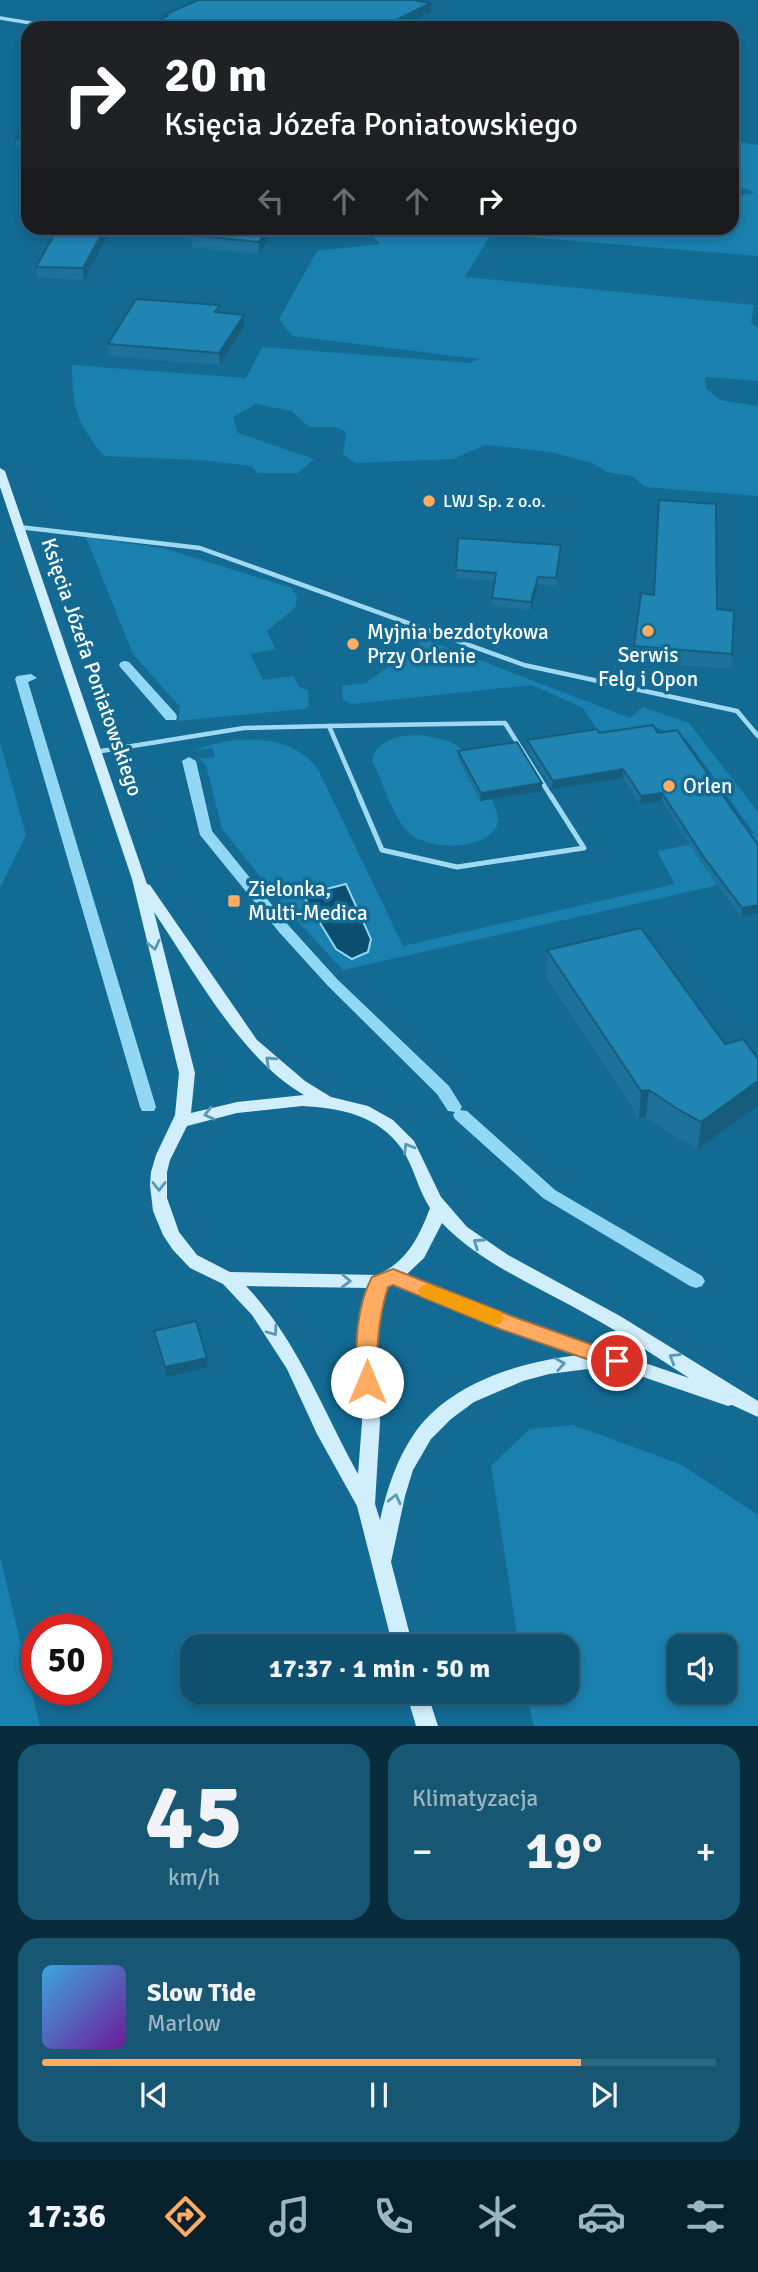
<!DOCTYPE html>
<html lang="pl">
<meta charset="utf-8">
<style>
:root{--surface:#0e506e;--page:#175773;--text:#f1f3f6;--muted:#9bb5c2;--line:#2e6781;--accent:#ffac62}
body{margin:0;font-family:Signika,sans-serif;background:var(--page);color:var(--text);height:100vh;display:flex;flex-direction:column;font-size:26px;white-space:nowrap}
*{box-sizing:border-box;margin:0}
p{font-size:23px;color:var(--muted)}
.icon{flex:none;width:38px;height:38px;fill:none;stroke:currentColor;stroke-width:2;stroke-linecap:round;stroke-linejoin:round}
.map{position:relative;height:1726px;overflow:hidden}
.side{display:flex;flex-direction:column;gap:18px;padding:18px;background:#082c3c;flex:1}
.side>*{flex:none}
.guide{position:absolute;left:21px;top:21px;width:718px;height:214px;border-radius:21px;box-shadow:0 4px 10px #0003,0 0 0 2px var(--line);background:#202124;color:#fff;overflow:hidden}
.buttons{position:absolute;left:667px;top:1634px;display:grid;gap:14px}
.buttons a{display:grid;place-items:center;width:70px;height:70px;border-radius:14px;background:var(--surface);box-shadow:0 4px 10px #0003,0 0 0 2px var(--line);font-size:35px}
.speed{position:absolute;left:21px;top:1614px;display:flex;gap:14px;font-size:35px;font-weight:700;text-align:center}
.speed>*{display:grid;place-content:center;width:91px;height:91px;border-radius:50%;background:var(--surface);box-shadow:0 4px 10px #0003,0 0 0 2px var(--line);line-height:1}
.speed .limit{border:10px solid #d22;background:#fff;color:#111}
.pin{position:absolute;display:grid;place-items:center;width:60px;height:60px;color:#fff;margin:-30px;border:4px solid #fff;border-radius:50%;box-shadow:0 2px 7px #0007}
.me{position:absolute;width:77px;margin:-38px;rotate:0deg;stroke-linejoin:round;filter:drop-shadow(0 0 5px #0008)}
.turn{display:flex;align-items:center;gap:24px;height:147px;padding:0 28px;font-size:32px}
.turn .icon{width:91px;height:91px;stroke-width:2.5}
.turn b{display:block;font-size:49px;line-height:60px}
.lanes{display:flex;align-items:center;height:66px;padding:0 28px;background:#0003;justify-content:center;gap:35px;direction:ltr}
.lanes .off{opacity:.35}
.big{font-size:52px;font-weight:700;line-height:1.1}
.side .widget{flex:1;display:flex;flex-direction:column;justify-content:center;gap:10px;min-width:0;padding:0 24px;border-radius:21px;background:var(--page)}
.side .dial{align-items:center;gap:0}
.dial b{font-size:91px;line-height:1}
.song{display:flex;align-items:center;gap:21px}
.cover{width:84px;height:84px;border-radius:10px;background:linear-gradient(135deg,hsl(200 70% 55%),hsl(280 70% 35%))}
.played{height:7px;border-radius:4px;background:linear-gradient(90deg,var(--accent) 80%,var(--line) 80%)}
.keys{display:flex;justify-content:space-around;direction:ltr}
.heat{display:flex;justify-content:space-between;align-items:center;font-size:38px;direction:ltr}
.side .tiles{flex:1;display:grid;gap:18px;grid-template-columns:1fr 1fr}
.widget:last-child{grid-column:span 2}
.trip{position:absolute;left:180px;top:1634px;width:399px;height:70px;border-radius:21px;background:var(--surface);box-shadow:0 4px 10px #0003,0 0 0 2px var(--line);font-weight:700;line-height:70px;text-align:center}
.tabs{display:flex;height:112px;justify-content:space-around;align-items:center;background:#06202c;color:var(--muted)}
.tabs .icon{width:49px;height:49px}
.tabs .selected{color:var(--accent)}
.tabs b{font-size:32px;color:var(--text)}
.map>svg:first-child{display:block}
</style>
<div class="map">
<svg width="758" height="1726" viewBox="0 0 758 1726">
<rect width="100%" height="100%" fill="#136a93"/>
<g fill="#1a80ae" fill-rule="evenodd">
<path d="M732 141 758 145V256L491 234 465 277 754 305 751 323 758 328V381L705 377 706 388 720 400 758 406V496L645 487 632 476 607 472 592 463 551 452 486 445 453 459 355 463 343 454 346 432 334 427H309L291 411 256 404 233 417 238 433 314 459 298 473H258L251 466 200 460 104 456C77 423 72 408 72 365L246 378 262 347 470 363 479 359 292 336 279 319 317 251 381 244 370 235 340 230 343 228H732V197L754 193 747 189 732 186Z"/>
<path d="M86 537 166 549 292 588 297 598 295 608 267 631 275 649 250 654 263 680 293 676 299 687 308 690 309 706 304 709 178 721 180 707 133 654Z"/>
<path d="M425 639 630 718 643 707 689 723 758 812V876L343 970 288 911 222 829 206 765 199 759 215 757 212 748 194 751C233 734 293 732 319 771L403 946 675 884 657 851 754 833 686 739 657 728 597 737 591 730 596 728 583 708 532 685 352 704 343 700 342 686 366 683Z"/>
<path d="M418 735C432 737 447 739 459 747 470 755 501 809 498 822 491 852 426 851 408 832 393 817 382 780 372 760 378 738 399 736 418 735Z"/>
<path d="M0 742 26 835 0 888Z"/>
<path d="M573 1425 680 1464 758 1515V1726H534L526 1692H567V1647H519L491 1466 530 1429ZM679 1647H724V1692H679Z"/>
<path d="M0 1556 40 1726H0Z"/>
</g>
<path fill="#0b4e70" stroke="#92d8f5" stroke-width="2" d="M346 884 371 939 368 952 352 959 336 949 303 895Z"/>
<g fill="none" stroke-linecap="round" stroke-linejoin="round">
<g fill="#92d8f5" fill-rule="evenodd">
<path d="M125 661 129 662 176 714 177 717 176 720H166L121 668 119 665 121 662Z"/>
<path d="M31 674 37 678 28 682 156 1107 154 1111H142L140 1107 15 679 17 676Z"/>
<path d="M189 757 196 761 212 831 289 926 338 980 449 1086 462 1107 460 1110 467 1111 555 1190 702 1276 705 1281 702 1286 696 1288 690 1286 543 1198 455 1119 453 1115 455 1112 448 1111 437 1094 328 986 279 932 200 835 182 761Z"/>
</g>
<g stroke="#a1d9f2" stroke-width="4.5">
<path d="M19 527 200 548 524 665 737 711 758 736"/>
<path d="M329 726 360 798"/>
<path d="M329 726 505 723 552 798"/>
<path d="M95 752 244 728 329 726"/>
</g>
<path stroke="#a1d9f2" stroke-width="5" d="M359 796 382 850 457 867 584 848 551 796"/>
<path stroke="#a1d9f2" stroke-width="3.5" d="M0 18 61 28"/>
<g fill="#d0eefc" fill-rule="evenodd">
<path d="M0 468 5 471 147 884 150 885 257 1040 305 1081 331 1097 368 1106 393 1120 414 1141 441 1197 467 1227 508 1255 620 1316 758 1401V1417L732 1405 728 1406 611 1366 549 1374 523 1381 474 1402 451 1419 431 1439 413 1470 405 1496 391 1562 413 1647H393L357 1506 317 1434 287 1369 252 1315 223 1284 190 1268 173 1250 163 1235 153 1211 150 1185 151 1172 156 1155 175 1115 179 1073 132 879 0 487ZM154 912C195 972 241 1059 304 1095L237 1102 191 1113 195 1073ZM302 1106C340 1108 378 1115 402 1149 414 1167 418 1190 430 1208 419 1237 407 1262 377 1275L230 1272 197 1255 179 1232 167 1198V1172L170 1160 187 1126 237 1113ZM442 1223C481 1264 539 1287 588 1315 623 1334 655 1356 689 1378L513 1318 406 1275 424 1258ZM392 1284 501 1328 580 1355C523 1361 452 1382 416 1431 397 1458 387 1488 380 1520L375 1504 380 1422 375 1339 387 1286ZM246 1286 369 1288 357 1339 362 1422 358 1474C322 1409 298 1341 246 1286Z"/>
<path d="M406 1692H427L438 1726H416Z"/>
</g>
</g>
<g fill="#1c729a">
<path d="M28 125V149H17L16 138Z"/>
<path d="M28 153V176L21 175 20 165Z"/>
<path d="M28 215V228H112L84 280 37 278 36 267 56 232 26 229 25 218Z"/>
<path d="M168 228H287L281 236H271L259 254 192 247 191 235 196 230Z"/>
<path d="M220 313 244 326 220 365 109 356 108 344Z"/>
<path d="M458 538 561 545 556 586 538 584 531 610 491 606 495 581 456 578Z"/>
<path d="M717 609 732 654 731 669 633 661 634 646Z"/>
<path d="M599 733H658L758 845V913L741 917 702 864 662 801 640 804 623 778 552 789 527 748V740Z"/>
<path d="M458 751 542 783V791L480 801 458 759Z"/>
<path d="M547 950 725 1044 758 1059V1106L698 1149 676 1137 646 1117 639 1118 546 976Z"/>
<path d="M154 1331 207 1358 208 1367 166 1377 155 1340Z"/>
</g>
<g fill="#165d7d">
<path d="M431 3V12L399 28H380Z"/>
<path d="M105 228H112L84 280 83 268Z"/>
<path d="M268 228H270L271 236 259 254V242Z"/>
<path d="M280 228H287L281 236Z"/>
<path d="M244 315V326L220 365 219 353Z"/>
<path d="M538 577V584L531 610V602Z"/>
<path d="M623 769V778L552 789 553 781Z"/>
<path d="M542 783V791L480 801 481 793Z"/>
<path d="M662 793V801L640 804 641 796Z"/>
<path d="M758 905V913L741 917 742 908Z"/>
<path d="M758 1081V1106L698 1149 701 1122Z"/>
<path d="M649 1090 646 1117 639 1118 641 1091Z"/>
<path d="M207 1358 208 1367 166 1377 165 1367Z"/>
</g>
<g fill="#2085b3" stroke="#165d7d" stroke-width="2">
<path d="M198 0H413L431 3 380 28H142L167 16 164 15Z"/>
<path d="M28 125V139L16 138Z"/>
<path d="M28 153V165H20Z"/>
<path d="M58 228H105L83 268 36 267Z"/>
<path d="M198 228H268L259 242 191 235Z"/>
<path d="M136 299 220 305 215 312 244 315 219 353 108 344Z"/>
<path d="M659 500 716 504 717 609 734 611 732 654 634 646 641 593 654 595Z"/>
<path d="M458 538 561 545 556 578 538 577 531 602 492 598 496 573 456 570Z"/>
<path d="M653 725 658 733 677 730 758 845V905L742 908 703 856 662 793 641 796 623 769 553 781 527 740 597 729 599 733Z"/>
<path d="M517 742 542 783 481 793 458 751Z"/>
<path d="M641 928 725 1044 743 1039 758 1059V1081L701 1122 679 1110 649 1090 641 1091 547 950Z"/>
<path d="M196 1321 207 1358 165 1367 154 1331Z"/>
</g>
<defs><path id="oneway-chevron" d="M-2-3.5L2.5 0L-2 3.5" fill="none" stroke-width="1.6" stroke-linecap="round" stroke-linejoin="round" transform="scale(1.75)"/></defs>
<g stroke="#5598b8">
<use href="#oneway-chevron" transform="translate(154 945) rotate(77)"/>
<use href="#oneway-chevron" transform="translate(270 1061) rotate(-137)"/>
<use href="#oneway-chevron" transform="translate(209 1114) rotate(166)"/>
<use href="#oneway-chevron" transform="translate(408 1148) rotate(-121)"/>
<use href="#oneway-chevron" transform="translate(159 1186) rotate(90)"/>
<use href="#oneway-chevron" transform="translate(478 1243) rotate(-145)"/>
<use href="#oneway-chevron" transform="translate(346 1281) rotate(2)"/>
<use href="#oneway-chevron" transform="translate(273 1331) rotate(54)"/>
<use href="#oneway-chevron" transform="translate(674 1358) rotate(-148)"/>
<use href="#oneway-chevron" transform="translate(560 1364) rotate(-10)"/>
<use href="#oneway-chevron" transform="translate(395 1499) rotate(-77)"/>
</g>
<path fill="#ffac62" stroke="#a67040" stroke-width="2" d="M393 1269 514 1317 624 1356 627 1361 624 1367 617 1369 610 1367 500 1329 393 1285 388 1287C378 1319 376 1349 377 1382L374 1387 367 1390 359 1387 356 1382C356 1347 355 1309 372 1277Z"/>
<path fill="#f59e0b" d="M428 1284 501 1312 504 1318 501 1323 494 1326 421 1296 418 1291 421 1286Z"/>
<g fill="#ffac62" stroke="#136a93" stroke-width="2.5">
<circle cx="429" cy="501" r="7"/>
<circle cx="648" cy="631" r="7"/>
<circle cx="353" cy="644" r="7"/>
<circle cx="669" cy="786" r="7"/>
<rect x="227" y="894" width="14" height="14" rx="3.5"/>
</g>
<g text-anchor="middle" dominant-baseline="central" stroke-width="7" stroke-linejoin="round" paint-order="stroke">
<g font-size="18" fill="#fff" stroke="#136a93" text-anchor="start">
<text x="443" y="501">LWJ Sp. z o.o.</text>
</g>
<g font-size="21" fill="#fff" stroke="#136a93" text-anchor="start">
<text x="367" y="632">Myjnia bezdotykowa<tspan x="367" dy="24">Przy Orlenie</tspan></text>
<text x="648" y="655" text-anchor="middle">Serwis<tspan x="648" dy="24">Felg i Opon</tspan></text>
<text x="683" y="786">Orlen</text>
<text x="248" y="889">Zielonka,<tspan x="248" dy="24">Multi-Medica</tspan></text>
</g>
<g font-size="21" fill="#fff" stroke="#136a93">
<text transform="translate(92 667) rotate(71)">Księcia Józefa Poniatowskiego</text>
</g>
</g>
</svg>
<div class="buttons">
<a><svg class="icon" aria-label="sound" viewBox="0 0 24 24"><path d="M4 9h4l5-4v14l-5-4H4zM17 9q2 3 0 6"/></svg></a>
</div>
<div class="speed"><div class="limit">50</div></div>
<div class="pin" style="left:617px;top:1361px;background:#d93025"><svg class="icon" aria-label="arrive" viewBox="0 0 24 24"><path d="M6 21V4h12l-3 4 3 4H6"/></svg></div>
<svg class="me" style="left:367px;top:1382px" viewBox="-20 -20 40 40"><circle r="19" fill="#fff"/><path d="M0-13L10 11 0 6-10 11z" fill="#ffac62"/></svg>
<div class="trip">17:37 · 1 min · 50 m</div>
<div class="guide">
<div class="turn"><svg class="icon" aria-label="right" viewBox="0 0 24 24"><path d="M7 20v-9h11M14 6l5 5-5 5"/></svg><div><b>20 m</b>Księcia Józefa Poniatowskiego</div></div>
<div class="lanes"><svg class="icon off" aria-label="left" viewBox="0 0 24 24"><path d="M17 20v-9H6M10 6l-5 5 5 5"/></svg><svg class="icon off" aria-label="ahead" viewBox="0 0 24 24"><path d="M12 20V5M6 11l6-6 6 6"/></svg><svg class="icon off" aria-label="ahead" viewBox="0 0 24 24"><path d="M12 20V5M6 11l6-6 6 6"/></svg><svg class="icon" aria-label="right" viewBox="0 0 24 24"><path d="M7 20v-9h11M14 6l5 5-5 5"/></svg></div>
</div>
</div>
<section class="side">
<div class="tiles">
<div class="widget dial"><b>45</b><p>km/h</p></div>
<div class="widget"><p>Klimatyzacja</p>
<div class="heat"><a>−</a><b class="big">19°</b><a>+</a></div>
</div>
<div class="widget">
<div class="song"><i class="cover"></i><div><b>Slow Tide</b><p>Marlow</p></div></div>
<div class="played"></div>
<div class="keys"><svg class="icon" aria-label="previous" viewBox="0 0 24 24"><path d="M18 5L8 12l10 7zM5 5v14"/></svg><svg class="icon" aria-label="pause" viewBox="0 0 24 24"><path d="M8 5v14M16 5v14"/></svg><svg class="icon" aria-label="next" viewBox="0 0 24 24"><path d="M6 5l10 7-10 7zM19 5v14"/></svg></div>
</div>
</div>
</section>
<nav class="tabs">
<b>17:36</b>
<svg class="icon selected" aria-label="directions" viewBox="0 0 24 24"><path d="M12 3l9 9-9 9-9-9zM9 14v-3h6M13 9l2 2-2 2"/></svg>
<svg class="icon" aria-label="music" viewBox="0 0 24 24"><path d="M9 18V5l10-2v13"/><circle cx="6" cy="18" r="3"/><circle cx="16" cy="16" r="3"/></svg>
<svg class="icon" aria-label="phone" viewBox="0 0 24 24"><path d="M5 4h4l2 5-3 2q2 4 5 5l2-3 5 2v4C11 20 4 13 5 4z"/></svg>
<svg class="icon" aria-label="climate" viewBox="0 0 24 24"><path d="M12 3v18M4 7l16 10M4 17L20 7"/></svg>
<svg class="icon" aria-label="car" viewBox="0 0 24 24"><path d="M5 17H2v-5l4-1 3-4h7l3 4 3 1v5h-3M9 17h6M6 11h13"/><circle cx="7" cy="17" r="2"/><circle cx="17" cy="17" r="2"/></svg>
<svg class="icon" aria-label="filters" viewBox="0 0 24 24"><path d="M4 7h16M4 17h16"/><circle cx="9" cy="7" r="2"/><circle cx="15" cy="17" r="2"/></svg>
</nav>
